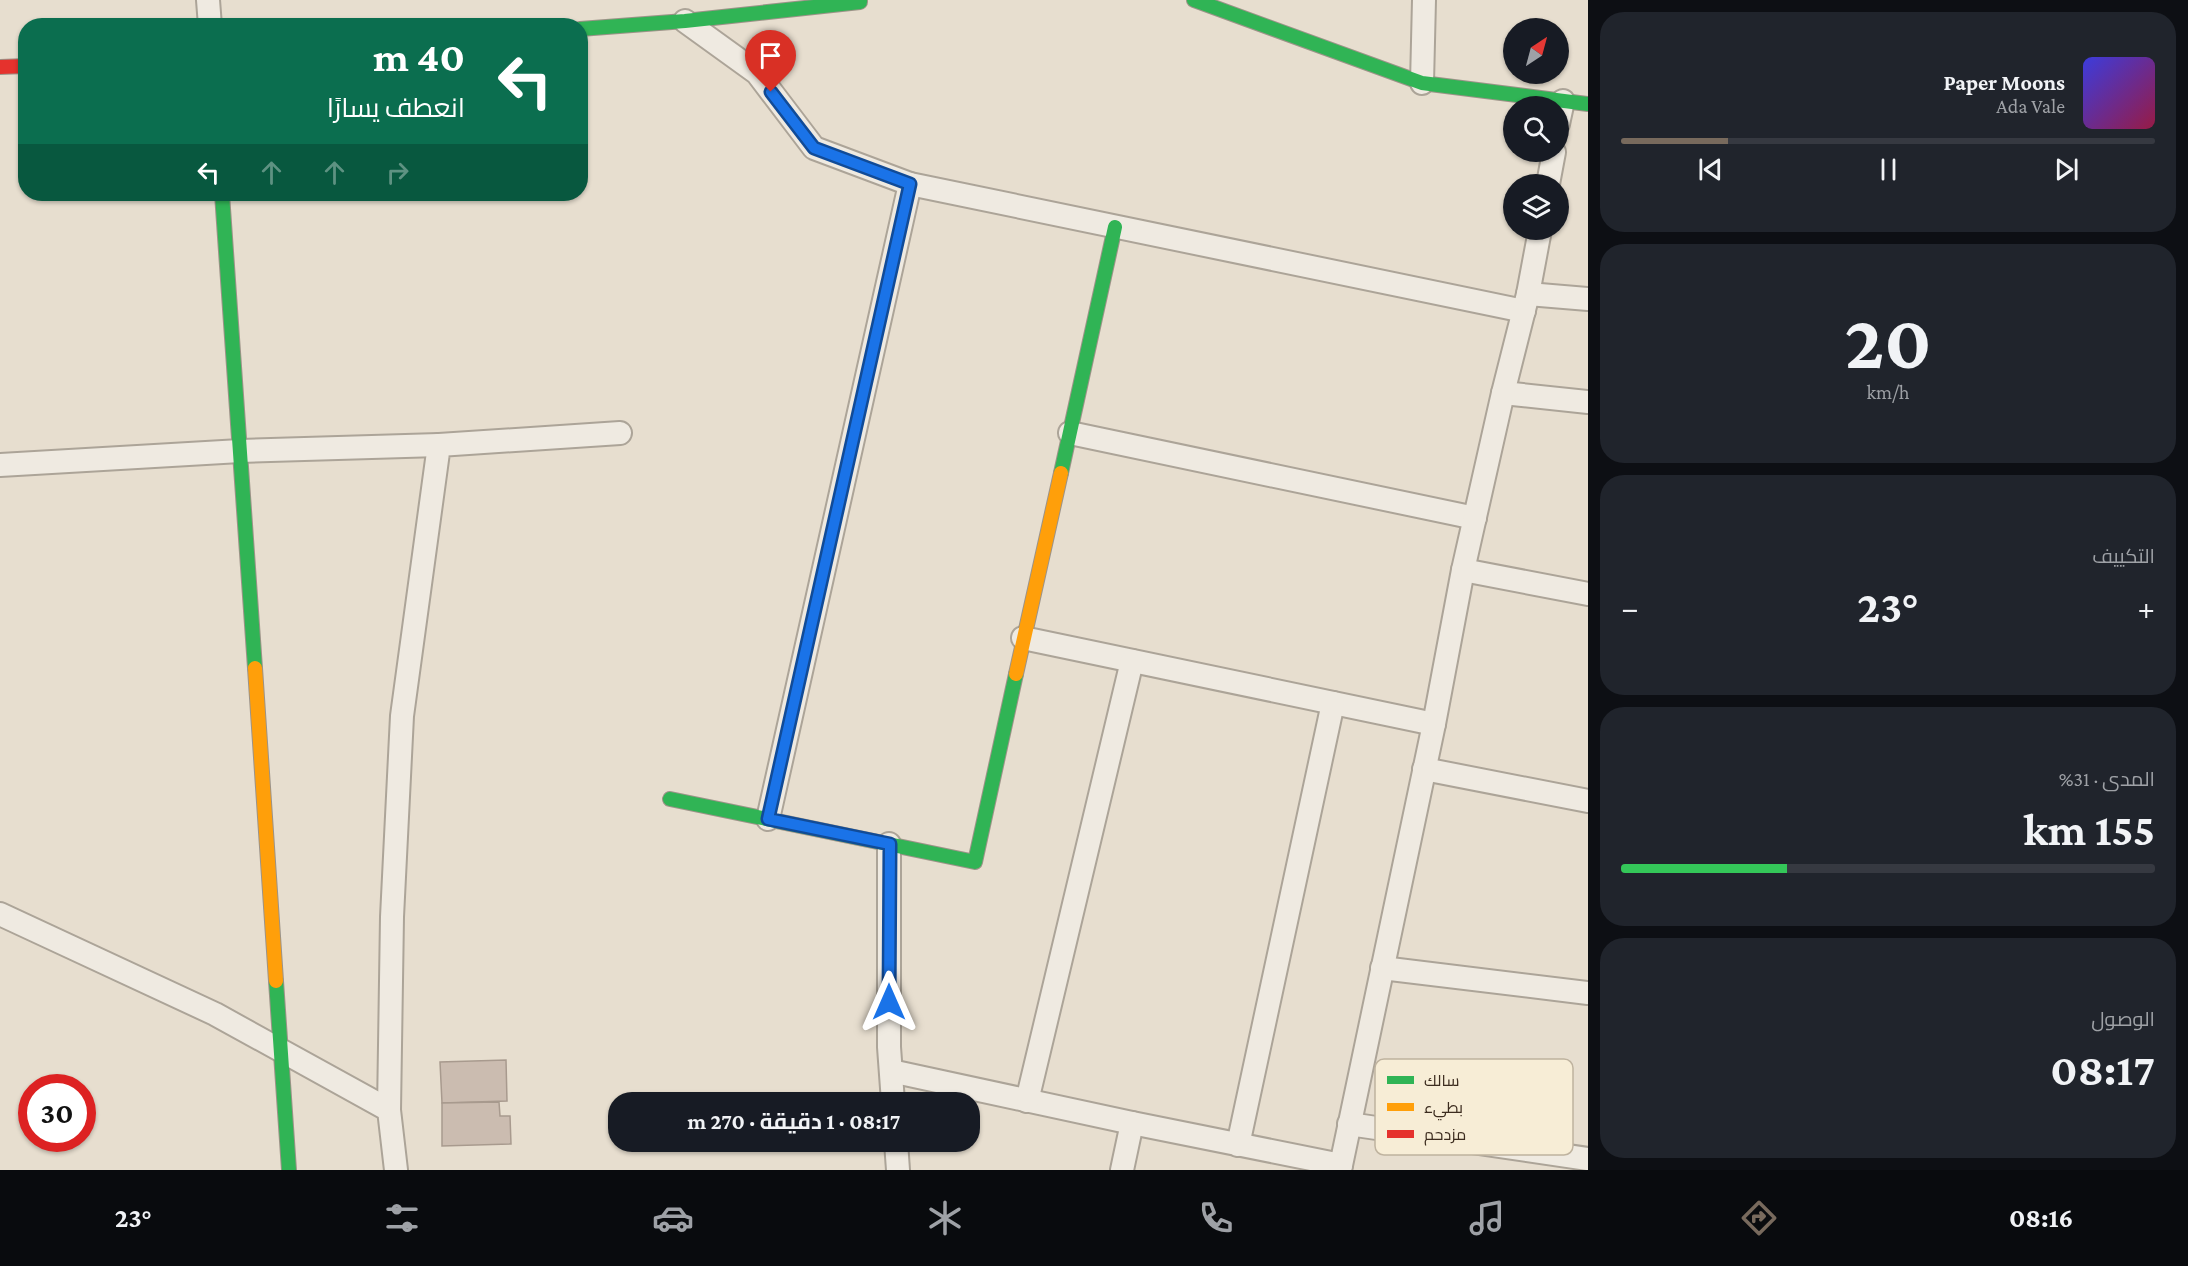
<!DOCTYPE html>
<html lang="ar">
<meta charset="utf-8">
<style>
:root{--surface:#171b24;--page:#20242c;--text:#f1f3f6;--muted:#9ea1a6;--line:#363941;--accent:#786a5d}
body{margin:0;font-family:"Crimson Pro",Cairo,serif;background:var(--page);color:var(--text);direction:rtl;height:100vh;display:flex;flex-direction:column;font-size:22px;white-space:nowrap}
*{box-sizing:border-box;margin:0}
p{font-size:20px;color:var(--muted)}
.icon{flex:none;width:33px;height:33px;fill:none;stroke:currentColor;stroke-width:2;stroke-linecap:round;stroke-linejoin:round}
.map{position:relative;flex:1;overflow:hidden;direction:ltr}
.drawer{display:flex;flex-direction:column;gap:12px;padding:12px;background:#0d0f14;width:600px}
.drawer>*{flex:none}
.banner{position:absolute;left:18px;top:18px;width:570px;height:183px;border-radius:24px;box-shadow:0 2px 4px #0004;direction:rtl;background:#0b6e4f;color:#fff;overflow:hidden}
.needle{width:39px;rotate:36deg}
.fabs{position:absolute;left:1503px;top:18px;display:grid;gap:12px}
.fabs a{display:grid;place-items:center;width:66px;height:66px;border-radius:50%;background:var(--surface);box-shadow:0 2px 4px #0004;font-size:30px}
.speed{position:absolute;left:18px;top:1074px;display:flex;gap:12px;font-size:30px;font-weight:700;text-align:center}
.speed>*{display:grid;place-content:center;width:78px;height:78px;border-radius:50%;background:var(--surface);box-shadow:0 2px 4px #0004;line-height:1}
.speed .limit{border:9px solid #d22;background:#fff;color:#111}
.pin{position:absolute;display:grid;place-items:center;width:51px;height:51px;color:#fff;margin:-62px -26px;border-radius:50% 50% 50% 0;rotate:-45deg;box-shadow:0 0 6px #0007}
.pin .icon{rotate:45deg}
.me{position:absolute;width:66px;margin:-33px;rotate:0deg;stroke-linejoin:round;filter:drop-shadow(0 0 4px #0008)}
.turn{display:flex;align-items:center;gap:21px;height:126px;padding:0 24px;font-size:27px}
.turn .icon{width:78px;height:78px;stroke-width:2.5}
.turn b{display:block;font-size:42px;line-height:51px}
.lanes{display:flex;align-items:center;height:57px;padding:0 24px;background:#0003;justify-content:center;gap:30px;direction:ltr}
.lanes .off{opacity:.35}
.big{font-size:45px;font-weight:700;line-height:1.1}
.drawer .tile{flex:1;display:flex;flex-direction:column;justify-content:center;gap:9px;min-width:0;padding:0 21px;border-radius:24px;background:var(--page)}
.drawer .dial{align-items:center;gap:0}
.dial b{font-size:78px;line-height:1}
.song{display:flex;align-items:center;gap:18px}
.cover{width:72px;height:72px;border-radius:9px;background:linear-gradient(135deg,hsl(240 70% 55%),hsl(340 70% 35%))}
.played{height:6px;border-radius:3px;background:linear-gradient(90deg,var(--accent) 20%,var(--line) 20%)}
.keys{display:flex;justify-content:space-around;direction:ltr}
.heat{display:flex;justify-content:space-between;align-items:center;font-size:33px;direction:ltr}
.charge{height:9px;border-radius:4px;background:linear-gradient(90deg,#34c759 31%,var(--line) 0)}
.trip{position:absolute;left:608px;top:1092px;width:372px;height:60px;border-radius:24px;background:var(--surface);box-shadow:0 2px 4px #0004;font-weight:700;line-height:60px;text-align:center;direction:rtl}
.dock{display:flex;height:96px;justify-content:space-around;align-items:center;background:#090b0e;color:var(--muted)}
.dock .icon{width:42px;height:42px}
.dock .current{color:var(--accent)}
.dock b{font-size:27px;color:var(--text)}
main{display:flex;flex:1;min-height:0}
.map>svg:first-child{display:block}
</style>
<main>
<section class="drawer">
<div class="tile">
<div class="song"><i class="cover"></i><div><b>Paper Moons</b><p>Ada Vale</p></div></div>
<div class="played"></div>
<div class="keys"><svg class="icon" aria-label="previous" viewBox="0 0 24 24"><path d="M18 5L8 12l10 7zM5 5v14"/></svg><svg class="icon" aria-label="pause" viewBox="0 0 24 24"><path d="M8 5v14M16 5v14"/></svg><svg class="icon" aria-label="next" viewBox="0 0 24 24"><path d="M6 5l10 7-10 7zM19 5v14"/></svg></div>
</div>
<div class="tile dial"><b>20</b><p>km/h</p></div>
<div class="tile"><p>التكييف</p>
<div class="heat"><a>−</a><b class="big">23°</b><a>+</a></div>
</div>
<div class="tile"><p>المدى · 31%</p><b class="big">155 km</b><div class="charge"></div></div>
<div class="tile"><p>الوصول</p><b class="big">08:17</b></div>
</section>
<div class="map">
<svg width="1588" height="1170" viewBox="0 0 1588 1170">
<rect width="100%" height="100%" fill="#e7decf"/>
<g fill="#cbbcb0" stroke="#a89a8e" stroke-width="1.5">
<path d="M506 1060 507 1101 442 1103 440 1062Z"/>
<path d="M499 1102 500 1116H510L511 1144 442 1146V1103Z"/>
</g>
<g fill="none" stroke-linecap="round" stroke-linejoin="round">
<defs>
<g id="street">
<path d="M208 0 210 26"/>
<path d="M685 21 757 73 814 148 910 184 768 819"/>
<path d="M1422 83 1424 0"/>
<path d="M1558 124 1563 101"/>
<path d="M910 184 1524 311"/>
<path d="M1548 184 1554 152"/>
<path d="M1528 294 1588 299"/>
<path d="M1503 393 1588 402"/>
<path d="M1070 433 1475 518"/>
<path d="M0 465 240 451 439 445"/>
<path d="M1463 570 1588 594"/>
<path d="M1023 638 1434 724"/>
<path d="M1424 769 1588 801"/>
<path d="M889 844V1047L893 1102"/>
<path d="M0 914 215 1014 389 1110 396 1170"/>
<path d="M1382 968 1588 993"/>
<path d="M891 1071 1132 1123 1341 1165"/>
<path d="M1027 1101 1132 661"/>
<path d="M389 1110 392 917 402 716 439 445 620 433"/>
<path d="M1349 1124 1588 1159"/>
<path d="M896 1142 898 1170"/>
<path d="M1238 1145 1333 703"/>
<path d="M1122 1170 1132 1123"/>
<path d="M1340 1170 1434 724 1463 570 1503 393 1528 294 1540 230"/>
</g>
<g id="fast">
<path d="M1194 0 1422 83 1588 104"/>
<path d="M580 29 685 21 860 2V0"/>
<path d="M222 194 255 668"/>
<path d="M1061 473 1115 227"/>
<path d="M670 799 975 862 1016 674"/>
<path d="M276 981 289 1170"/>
</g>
<g id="slow">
<path d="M255 668 276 981"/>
<path d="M1016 674 1061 473"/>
</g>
<path id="jam" d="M0 67 26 66"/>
</defs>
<use href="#street" stroke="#aca498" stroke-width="26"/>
<use href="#fast" stroke="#9c9388" stroke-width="16"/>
<use href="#slow" stroke="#9c9388" stroke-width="16"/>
<use href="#jam" stroke="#9c9388" stroke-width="16"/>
<use href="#street" stroke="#efeae1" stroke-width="22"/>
<use href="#fast" stroke="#30b455" stroke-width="14"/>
<use href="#slow" stroke="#ff9f0a" stroke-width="14"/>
<use href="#jam" stroke="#e5322d" stroke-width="14"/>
</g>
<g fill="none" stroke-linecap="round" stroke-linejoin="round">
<defs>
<path id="route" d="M771 92 814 148 910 184 768 819 890 844 889 1002"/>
</defs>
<use href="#route" stroke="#114b97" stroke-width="15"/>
<use href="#route" stroke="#1a73e8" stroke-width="10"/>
</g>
<rect x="1375" y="1059" width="198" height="96" rx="9" fill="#f7edd6" stroke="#bfb39f" stroke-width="1.5"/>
<rect x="1387" y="1076" width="27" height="8" fill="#30b455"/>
<rect x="1387" y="1103" width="27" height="8" fill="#ff9f0a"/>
<rect x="1387" y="1130" width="27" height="8" fill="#e5322d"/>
<g font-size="16" fill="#3c2c1f">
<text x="1424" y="1086">سالك</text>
<text x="1424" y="1113">بطيء</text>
<text x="1424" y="1140">مزدحم</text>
</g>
</svg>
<div class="fabs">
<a><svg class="needle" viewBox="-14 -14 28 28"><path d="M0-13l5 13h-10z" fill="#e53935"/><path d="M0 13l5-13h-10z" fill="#9ea1a6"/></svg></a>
<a><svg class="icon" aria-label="search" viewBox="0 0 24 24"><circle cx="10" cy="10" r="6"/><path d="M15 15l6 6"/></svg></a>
<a><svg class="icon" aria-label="layers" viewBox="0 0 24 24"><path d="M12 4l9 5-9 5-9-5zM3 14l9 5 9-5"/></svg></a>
</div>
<div class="speed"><div class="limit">30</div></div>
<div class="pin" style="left:771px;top:92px;background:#d93025"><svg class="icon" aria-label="arrive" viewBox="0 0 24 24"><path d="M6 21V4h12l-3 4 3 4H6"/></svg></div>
<svg class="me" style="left:889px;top:1002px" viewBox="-20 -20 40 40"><path d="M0-17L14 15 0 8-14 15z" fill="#1a73e8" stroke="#fff" stroke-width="4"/></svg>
<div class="trip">08:17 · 1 دقيقة · 270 m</div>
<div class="banner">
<div class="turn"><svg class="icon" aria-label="left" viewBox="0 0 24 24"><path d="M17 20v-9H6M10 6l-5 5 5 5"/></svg><div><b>40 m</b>انعطف يسارًا</div></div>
<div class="lanes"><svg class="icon" aria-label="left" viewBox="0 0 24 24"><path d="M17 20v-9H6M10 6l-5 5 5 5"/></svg><svg class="icon off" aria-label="ahead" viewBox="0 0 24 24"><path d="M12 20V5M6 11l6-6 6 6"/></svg><svg class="icon off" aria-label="ahead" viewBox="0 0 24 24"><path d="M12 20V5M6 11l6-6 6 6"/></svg><svg class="icon off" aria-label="right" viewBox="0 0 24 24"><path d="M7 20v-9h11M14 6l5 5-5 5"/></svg></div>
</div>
</div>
</main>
<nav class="dock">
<b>08:16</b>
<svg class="icon current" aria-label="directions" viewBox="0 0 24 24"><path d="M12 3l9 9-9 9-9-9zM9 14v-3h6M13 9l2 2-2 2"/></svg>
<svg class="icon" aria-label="music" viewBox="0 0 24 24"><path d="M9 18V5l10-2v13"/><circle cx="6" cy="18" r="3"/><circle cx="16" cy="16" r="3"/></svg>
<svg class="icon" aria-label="phone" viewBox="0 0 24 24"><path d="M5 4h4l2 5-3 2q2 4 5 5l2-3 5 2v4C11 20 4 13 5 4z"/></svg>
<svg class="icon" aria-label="climate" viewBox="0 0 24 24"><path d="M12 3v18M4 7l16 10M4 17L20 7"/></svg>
<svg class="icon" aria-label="car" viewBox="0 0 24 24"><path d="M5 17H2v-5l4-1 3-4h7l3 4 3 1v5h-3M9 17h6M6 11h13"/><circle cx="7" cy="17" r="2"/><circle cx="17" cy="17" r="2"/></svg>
<svg class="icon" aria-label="filters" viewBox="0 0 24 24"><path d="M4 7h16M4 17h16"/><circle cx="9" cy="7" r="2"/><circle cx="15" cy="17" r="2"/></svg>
<b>23°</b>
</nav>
